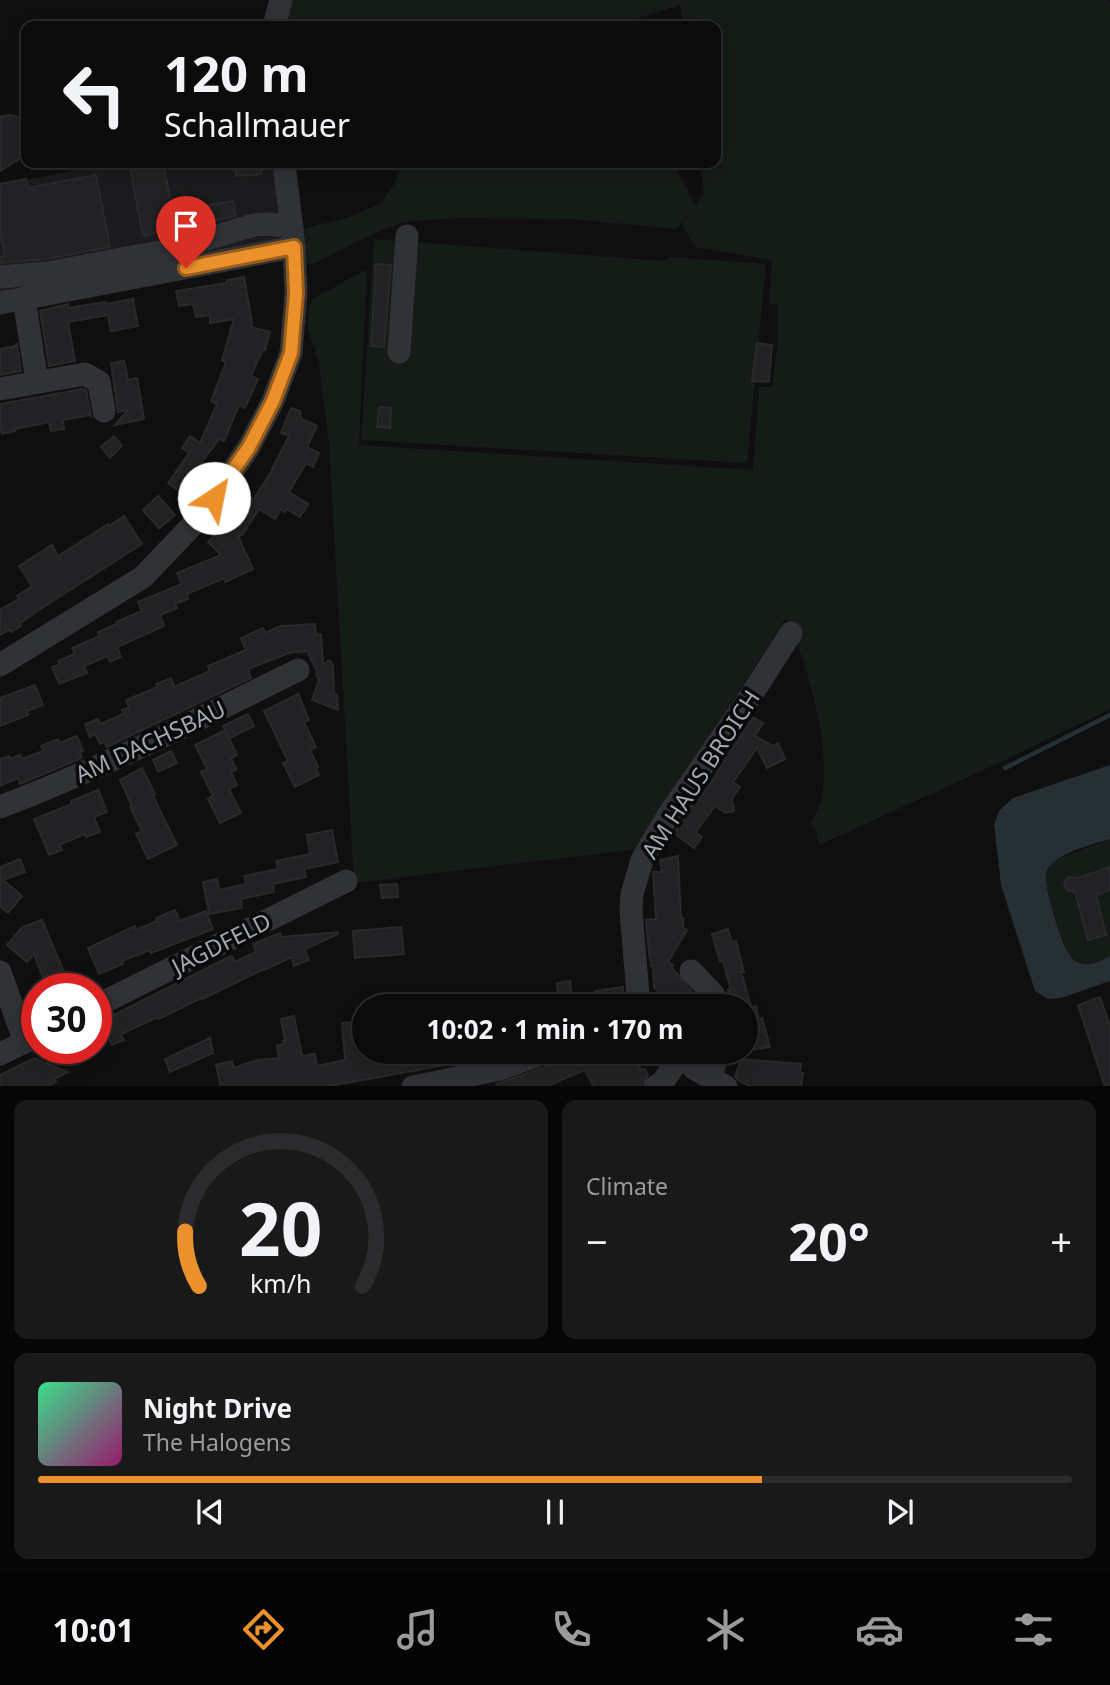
<!DOCTYPE html>
<meta charset="utf-8">
<style>
:root{--surface:#0b0b0c;--page:#19191a;--text:#f1f3f6;--muted:#9a9b9d;--line:#2b2b2d;--accent:#ec902b}
body{margin:0;font-family:"Noto Sans",sans-serif;background:var(--page);color:var(--text);height:100vh;display:flex;flex-direction:column;font-size:26px;white-space:nowrap}
*{box-sizing:border-box;margin:0}
p{font-size:23px;color:var(--muted)}
.icon{flex:none;width:38px;height:38px;fill:none;stroke:currentColor;stroke-width:2;stroke-linecap:round;stroke-linejoin:round}
.map{position:relative;height:1086px;overflow:hidden}
.details{display:flex;flex-direction:column;gap:14px;padding:14px;background:#060607;flex:1}
.details>*{flex:none}
.banner{position:absolute;left:21px;top:21px;width:700px;height:147px;border-radius:14px;box-shadow:0 4px 18px #0003,0 0 0 2px var(--line);background:#0b0b0c;color:var(--text);overflow:hidden}
.speed{position:absolute;left:21px;top:973px;display:flex;gap:14px;font-size:35px;font-weight:700;text-align:center}
.speed>*{display:grid;place-content:center;width:91px;height:91px;border-radius:50%;background:var(--surface);box-shadow:0 4px 18px #0003,0 0 0 2px var(--line);line-height:1}
.speed .limit{border:10px solid #d22;background:#fff;color:#111}
.pin{position:absolute;display:grid;place-items:center;width:60px;height:60px;color:#fff;margin:-72px -30px;border-radius:50% 50% 50% 0;rotate:-45deg;box-shadow:0 0 7px #0007}
.pin .icon{rotate:45deg}
.me{position:absolute;width:77px;margin:-38px;rotate:34deg;stroke-linejoin:round;filter:drop-shadow(0 0 5px #0008)}
.turn{display:flex;align-items:center;gap:24px;height:147px;padding:0 28px;font-size:32px}
.turn .icon{width:91px;height:91px;stroke-width:2.5}
.turn b{display:block;font-size:49px;line-height:60px}
.big{font-size:52px;font-weight:700;line-height:1.1}
.details .widget{flex:1;display:flex;flex-direction:column;justify-content:center;gap:10px;min-width:0;padding:0 24px;border-radius:14px;background:var(--page)}
.details .dial{align-items:center;gap:0}
.dial svg{height:182px;overflow:visible;fill:none;stroke:var(--line);stroke-width:7;stroke-linecap:round;text-anchor:middle}
.dial text{fill:var(--text);stroke:none}
.song{display:flex;align-items:center;gap:21px}
.cover{width:84px;height:84px;border-radius:10px;background:linear-gradient(135deg,hsl(150 70% 55%),hsl(320 70% 35%))}
.played{height:7px;border-radius:4px;background:linear-gradient(90deg,var(--accent) 70%,var(--line) 70%)}
.keys{display:flex;justify-content:space-around;direction:ltr}
.heat{display:flex;justify-content:space-between;align-items:center;font-size:38px;direction:ltr}
.details .tiles{flex:1;display:grid;gap:14px;grid-template-columns:1fr 1fr}
.widget:last-child{grid-column:span 2}
.trip{position:absolute;left:352px;top:994px;width:406px;height:70px;border-radius:35px;background:var(--surface);box-shadow:0 4px 18px #0003,0 0 0 2px var(--line);font-weight:700;line-height:70px;text-align:center}
.tabs{display:flex;height:112px;justify-content:space-around;align-items:center;background:#040405;color:var(--muted)}
.tabs .icon{width:49px;height:49px}
.tabs .current{color:var(--accent)}
.tabs b{font-size:32px;color:var(--text)}
.map>svg:first-child{display:block}
</style>
<div class="map">
<svg width="1110" height="1087" viewBox="0 0 1110 1087">
<rect width="100%" height="100%" fill="#0f0f10"/>
<path fill="#1b1b1d" d="M113 163H274L280 240 0 297V185Z"/>
<g fill="#151b16">
<path d="M291 0H1108L1110 2V709L997 764 819 845 816 830 811 824C817 812 822 800 823 788 829 739 807 662 786 618L638 849 354 883 329 445 319 362 308 329V312L312 299 367 269 359 445 753 470 759 387H772L778 341V305L769 304 772 260 695 247 682 225 691 211 677 229 570 219 457 218 403 222 359 240 316 263 305 264 303 229 353 216 382 202 398 178 399 163H675L695 207 704 193 700 163H716V142L720 141 716 133V26H683L680 5 612 26H284Z"/>
<path d="M374 239 664 261 670 257 766 264 747 463 361 440Z"/>
<path d="M1110 839V956C1100 961 1089 967 1078 963 1064 956 1044 891 1046 876 1047 868 1053 862 1059 858Z"/>
</g>
<path fill="#262f33" d="M1110 765V839C1096 843 1065 852 1055 861 1051 864 1047 869 1046 874 1044 887 1060 940 1068 952 1071 957 1074 961 1079 963 1090 967 1100 961 1110 956V981L1061 998 1048 999 1035 991 1001 885 994 824 999 811 1013 798Z"/>
<g fill="none" stroke-linecap="round" stroke-linejoin="round">
<path stroke="#262f33" stroke-width="4.5" d="M1005 768 1110 715"/>
</g>
<g fill="#222224" stroke="#29292c" stroke-width="2">
<path d="M9 115 16 116 26 122V155L0 171V117Z"/>
<path d="M158 163H163L173 212 233 201 236 216 143 236 130 168Z"/>
<path d="M236 163H260L261 174 236 176Z"/>
<path d="M96 175 110 247 46 259 0 263V257L5 256 0 232V184L26 179 28 188Z"/>
<path d="M376 264 391 265 384 347 371 346Z"/>
<path d="M244 277 252 322 251 327 270 332 265 350 263 349 251 376 258 379 245 408 239 405 224 441 219 439 202 462 208 466 188 497 168 483 189 453 182 448 190 436 200 443 217 404 211 401 226 362 222 360 234 319 210 323V315L196 317 193 304 179 306 176 291 227 283V280Z"/>
<path d="M133 299 138 326 111 331 108 315 68 322 75 361 49 366 40 311 68 304V308L105 302 106 304Z"/>
<path d="M757 343 772 345 769 382 752 381Z"/>
<path d="M16 344H17L21 371 0 375V349L16 346Z"/>
<path d="M124 361 128 380 137 378 144 419 115 425 128 410 118 412 111 363Z"/>
<path d="M82 389 86 390 91 416 90 415 63 420 64 429 51 431 49 422 15 429V431L2 434V431L0 432V404Z"/>
<path d="M379 407 391 408 390 428 377 427Z"/>
<path d="M291 408 300 411 301 419 317 426 307 447 319 453 313 467 306 463 289 492 308 504 300 517 287 509 285 512 281 509 275 519 259 509 242 535 238 536 253 569 225 582 224 578 187 594 188 599 175 604 177 608 160 615 164 626 117 647 121 657 110 662 108 656 84 666 87 673 59 684 52 667 59 665 58 661 75 654 72 648 100 636 98 632 117 624 116 622 142 611 138 602 182 584 177 573 221 555 208 542 237 513 246 500 251 503 273 469H272L289 436 281 433Z"/>
<path d="M114 436 122 446 110 458 101 447Z"/>
<path d="M158 496 175 515 159 528 143 510Z"/>
<path d="M124 516 142 544 45 606 20 623 21 626 11 632 9 630 0 635V610L19 599 17 596 32 586 19 566 52 545 58 556 108 524V527Z"/>
<path d="M315 624 316 635 321 634 323 664 330 660 333 666 334 693 337 695 338 710 312 700 319 680 316 674 318 673 307 651 289 653 248 669 251 678 107 747 104 742 100 744 95 734 90 737 85 724 98 719 100 724 124 714 122 710 129 708 126 700 158 687 156 684 171 678 174 687 210 671 208 666 246 650 241 638 263 628 265 633 281 626Z"/>
<path d="M35 685 43 705 27 711 28 715 0 726V698Z"/>
<path d="M298 694 309 720 304 722 316 747 310 750 318 767 316 768 319 775 295 787 283 763 288 761 264 711Z"/>
<path d="M248 714 254 726 230 738 223 726Z"/>
<path d="M753 717 763 723 755 736 773 746 778 743 785 759 767 768 757 748 733 782 740 787 732 799 734 811 726 813 715 806 696 832 702 837 694 848 674 833 691 810 689 809 695 801 696 800 698 801 718 772 717 771Z"/>
<path d="M225 730 237 755 231 758 236 769 231 772 237 785 229 789 241 813 220 823 208 799 213 796 201 772 207 769 195 745Z"/>
<path d="M77 736 83 751 80 752 82 758 20 784 18 778 0 786V759L9 756 10 759 20 755 22 759 43 751 41 746 58 739 59 743Z"/>
<path d="M171 751 177 763 158 772 153 760Z"/>
<path d="M142 768 155 794 153 796 177 845 148 859 136 834 142 831 130 807 132 806 120 780Z"/>
<path d="M98 790 107 812 94 817 100 832 86 837 85 834 59 845 62 850 49 855 34 819 72 804 71 801Z"/>
<path d="M332 830 338 862 304 869 306 877 273 884 274 892 241 899 242 908 209 914 203 882 217 879 219 890 246 884 244 876 278 869 276 861 310 854 307 835Z"/>
<path d="M678 856 681 918H683V927L687 930 668 962 673 965 672 968 698 999 693 1005 688 1002 684 1006H667L672 1001 654 988 653 966H651L648 944 646 920 656 919 653 872H662L660 860Z"/>
<path d="M20 859 25 872 3 880 22 896 8 913 0 906V867Z"/>
<path d="M1110 867V890L1096 895 1106 935 1088 940 1075 892 1067 890 1064 884 1065 881 1069 877 1078 878Z"/>
<path d="M397 884 398 897 382 898 380 885Z"/>
<path d="M175 910 180 921 206 911 213 929 151 953 150 950 122 961 123 964 99 974 88 948 135 926 136 930 157 921 156 918Z"/>
<path d="M42 920 63 970 43 978 34 954 27 962 7 945 22 927Z"/>
<path d="M401 927 404 954 355 958 353 931Z"/>
<path d="M728 929 732 942 736 941 744 972H741L751 1006H733L728 990H731L723 961 720 962 712 934Z"/>
<path d="M338 932V934L305 949 309 960 294 966 292 957 264 970V969L202 999 201 998 159 1019 158 1017 121 1034 124 1040 112 1045 109 1039 96 1046V1024L227 958 232 956 235 962 256 952 253 944 280 933 281 937Z"/>
<path d="M570 981 572 999 595 995V991L623 987 625 1006H535L534 998 558 995 557 983Z"/>
<path d="M1100 997 1110 1026V1087H1105L1078 1005Z"/>
<path d="M756 1006 759 1019 762 1018 770 1047 746 1051V1009Z"/>
<path d="M294 1016 302 1056 315 1054 317 1066 345 1060 342 1023 358 1022 360 1044H364V1052H484V1058L324 1087H221L216 1065 232 1061 234 1068 257 1060 279 1058 277 1045 284 1044 283 1041H285L281 1019Z"/>
<path d="M210 1038 213 1053 170 1072 165 1059Z"/>
<path d="M48 1048H88L56 1064Z"/>
<path d="M590 1052H638L640 1070 645 1069 648 1075 640 1087H594L585 1070 545 1087H497L496 1084 557 1063 558 1065Z"/>
<path d="M34 1058 68 1072 54 1079 56 1082 47 1087H0V1075Z"/>
<path d="M741 1059 801 1064 800 1073H803L801 1087H752L739 1081 735 1077Z"/>
</g>
<g fill="none" stroke-linecap="round" stroke-linejoin="round">
<g stroke="#303235" stroke-width="23">
<path d="M274 26 281 0"/>
<path d="M0 277 48 273 170 250 254 225 269 224 292 227"/>
<path d="M24 299 37 382"/>
<path d="M0 303 294 247"/>
<path d="M399 352 407 236"/>
<path d="M0 389 85 374 99 382 104 411"/>
<path d="M0 665 143 577 204 513 249 447 273 401 291 353 296 293 294 247 284 163"/>
<path d="M0 807C102 768 200 719 298 670"/>
<path d="M691 971 713 994 718 1006"/>
<path d="M0 972 25 1042"/>
<path d="M96 1006 346 881"/>
<path d="M639 1006 631 912 632 894 642 860 667 817 746 703 791 633"/>
<path d="M678 1052 694 1068 726 1087"/>
<path d="M0 1054 37 1036"/>
<path d="M710 1078 719 1052"/>
<path d="M413 1087 500 1069 547 1052"/>
<path d="M655 1087 663 1082 681 1055"/>
</g>
</g>
<g fill="none" stroke-linecap="round" stroke-linejoin="round">
<defs>
<path id="route" d="M186 268 294 247 296 293 291 353 273 401 249 447 214 498"/>
</defs>
<use href="#route" stroke="#995e1c" stroke-width="18"/>
<use href="#route" stroke="#ec902b" stroke-width="12"/>
</g>
<g text-anchor="middle" dominant-baseline="central" stroke-width="7" stroke-linejoin="round" paint-order="stroke">
<g font-size="23" fill="#a0a8b1" stroke="#0a0a0b">
<text transform="translate(150 741) rotate(-25)">AM DACHSBAU</text>
<text transform="translate(700 774) rotate(-57)">AM HAUS BROICH</text>
<text transform="translate(221 943) rotate(-27)">JAGDFELD</text>
</g>
</g>
</svg>
<div class="speed"><div class="limit">30</div></div>
<div class="pin" style="left:186px;top:268px;background:#d93025"><svg class="icon" aria-label="arrive" viewBox="0 0 24 24"><path d="M6 21V4h12l-3 4 3 4H6"/></svg></div>
<svg class="me" style="left:214px;top:498px" viewBox="-20 -20 40 40"><circle r="19" fill="#fff"/><path d="M0-13L10 11 0 6-10 11z" fill="#ec902b"/></svg>
<div class="trip">10:02 · 1 min · 170 m</div>
<div class="banner">
<div class="turn"><svg class="icon" aria-label="left" viewBox="0 0 24 24"><path d="M17 20v-9H6M10 6l-5 5 5 5"/></svg><div><b>120 m</b>Schallmauer</div></div>
</div>
</div>
<section class="details">
<div class="tiles">
<div class="widget dial"><svg viewBox="0 0 100 80">
<path d="M14 69A42 42 0 1 1 86 69"/>
<path d="M14 69A42 42 0 0 1 8 45" stroke="#ec902b"/>
<text x="50" y="56" font-size="32" font-weight="700">20</text>
<text x="50" y="72" font-size="11">km/h</text>
</svg></div>
<div class="widget"><p>Climate</p>
<div class="heat"><a>−</a><b class="big">20°</b><a>+</a></div>
</div>
<div class="widget">
<div class="song"><i class="cover"></i><div><b>Night Drive</b><p>The Halogens</p></div></div>
<div class="played"></div>
<div class="keys"><svg class="icon" aria-label="previous" viewBox="0 0 24 24"><path d="M18 5L8 12l10 7zM5 5v14"/></svg><svg class="icon" aria-label="pause" viewBox="0 0 24 24"><path d="M8 5v14M16 5v14"/></svg><svg class="icon" aria-label="next" viewBox="0 0 24 24"><path d="M6 5l10 7-10 7zM19 5v14"/></svg></div>
</div>
</div>
</section>
<nav class="tabs">
<b>10:01</b>
<svg class="icon current" aria-label="directions" viewBox="0 0 24 24"><path d="M12 3l9 9-9 9-9-9zM9 14v-3h6M13 9l2 2-2 2"/></svg>
<svg class="icon" aria-label="music" viewBox="0 0 24 24"><path d="M9 18V5l10-2v13"/><circle cx="6" cy="18" r="3"/><circle cx="16" cy="16" r="3"/></svg>
<svg class="icon" aria-label="phone" viewBox="0 0 24 24"><path d="M5 4h4l2 5-3 2q2 4 5 5l2-3 5 2v4C11 20 4 13 5 4z"/></svg>
<svg class="icon" aria-label="climate" viewBox="0 0 24 24"><path d="M12 3v18M4 7l16 10M4 17L20 7"/></svg>
<svg class="icon" aria-label="car" viewBox="0 0 24 24"><path d="M5 17H2v-5l4-1 3-4h7l3 4 3 1v5h-3M9 17h6M6 11h13"/><circle cx="7" cy="17" r="2"/><circle cx="17" cy="17" r="2"/></svg>
<svg class="icon" aria-label="filters" viewBox="0 0 24 24"><path d="M4 7h16M4 17h16"/><circle cx="9" cy="7" r="2"/><circle cx="15" cy="17" r="2"/></svg>
</nav>
